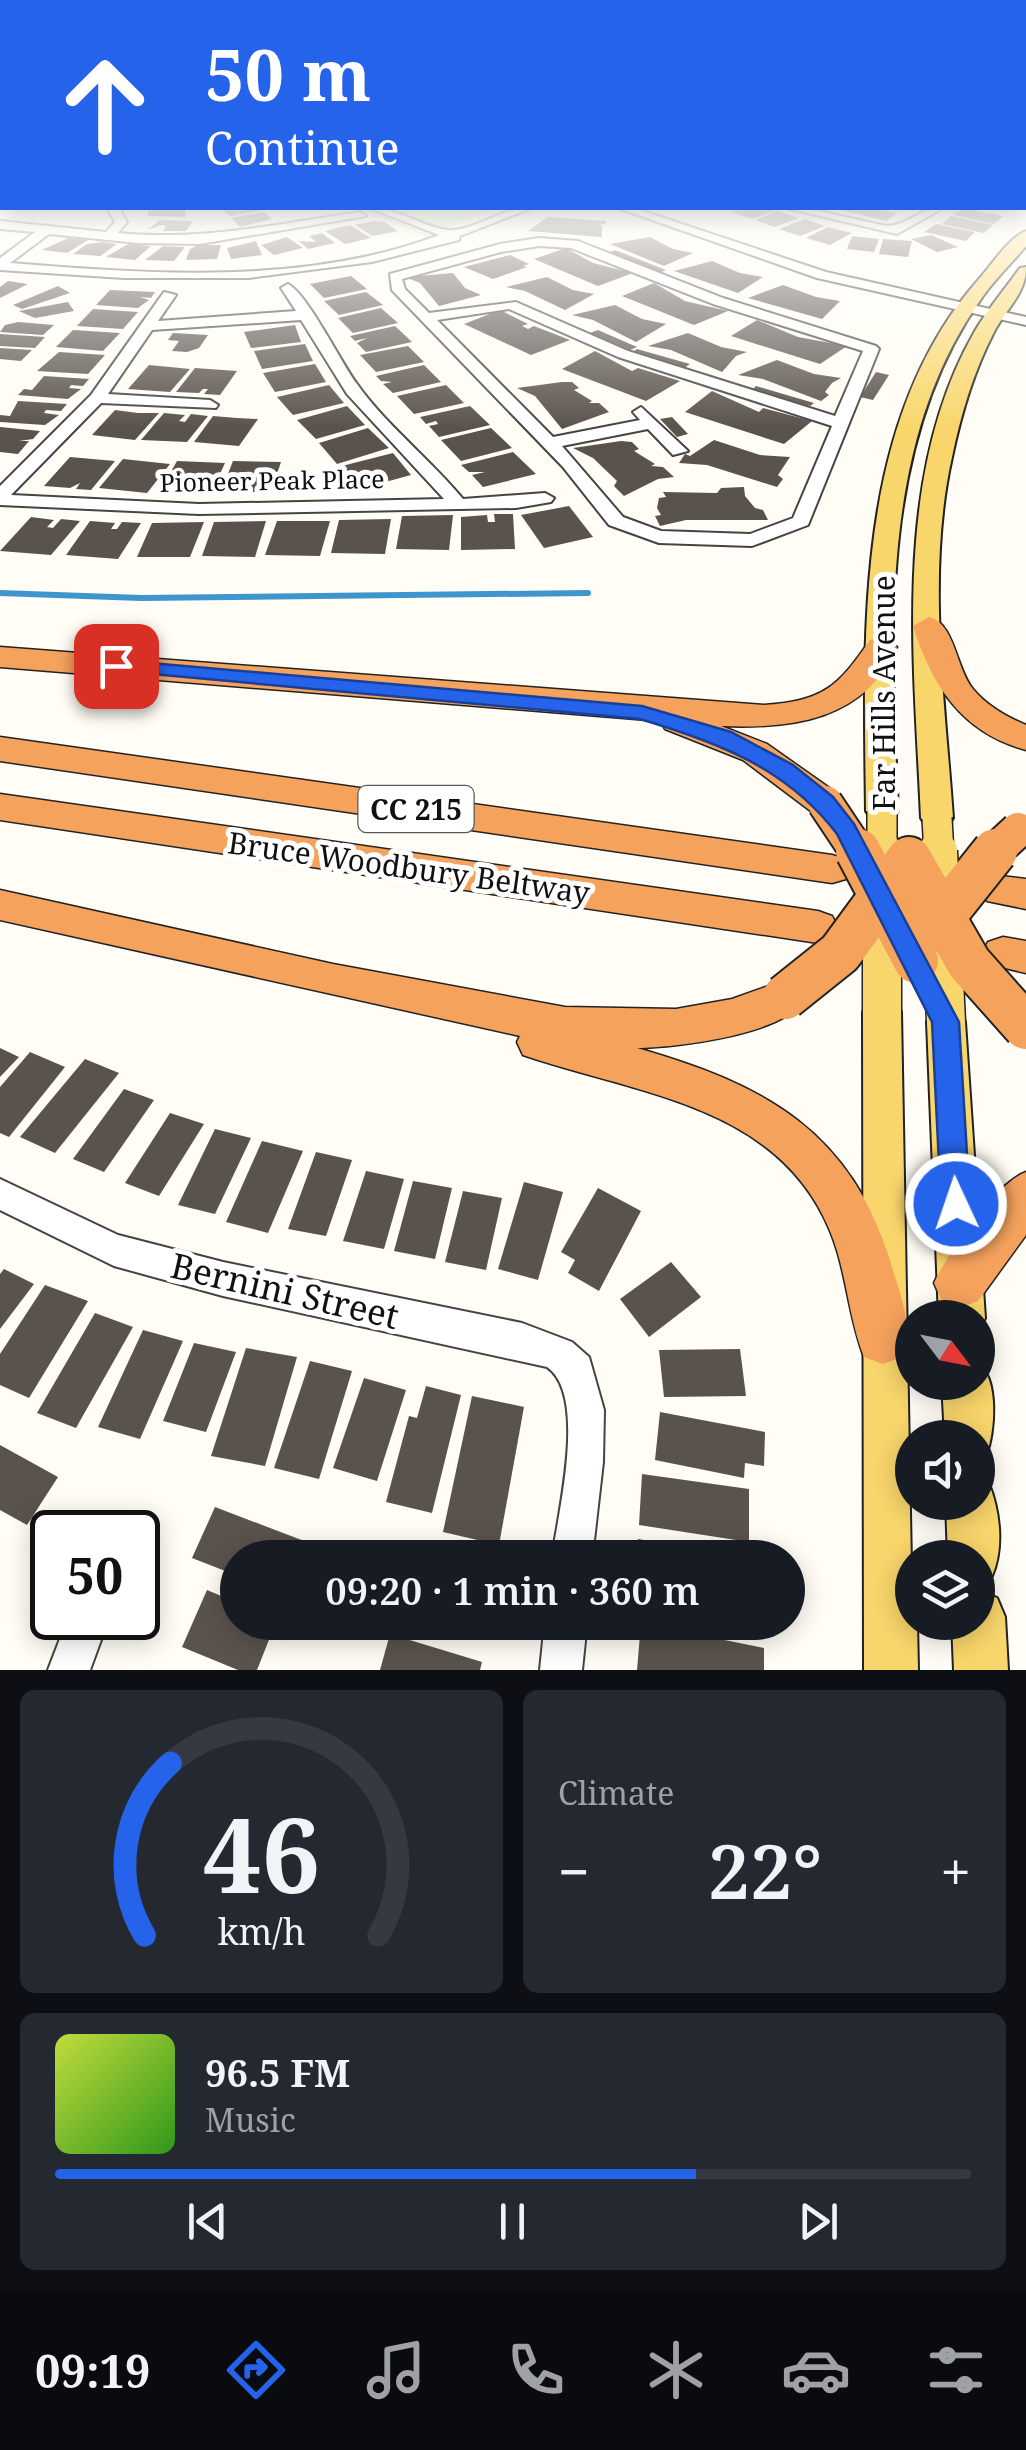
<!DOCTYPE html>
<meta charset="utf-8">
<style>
:root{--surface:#171b24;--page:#242831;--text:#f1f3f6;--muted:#9ea1a6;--line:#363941;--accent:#2563eb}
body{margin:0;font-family:"Noto Serif",serif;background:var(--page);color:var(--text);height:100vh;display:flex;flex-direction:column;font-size:38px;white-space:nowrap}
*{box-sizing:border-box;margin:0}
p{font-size:32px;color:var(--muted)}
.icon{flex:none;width:55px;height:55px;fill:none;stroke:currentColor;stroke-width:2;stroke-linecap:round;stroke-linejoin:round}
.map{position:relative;height:1670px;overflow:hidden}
.sheet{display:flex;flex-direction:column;gap:20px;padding:20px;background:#0d0f14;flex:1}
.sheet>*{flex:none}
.guide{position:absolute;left:0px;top:0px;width:1028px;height:210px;box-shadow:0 5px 25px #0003;background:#2563eb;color:#fff;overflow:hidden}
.needle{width:65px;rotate:122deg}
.controls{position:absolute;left:895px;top:1300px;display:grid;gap:20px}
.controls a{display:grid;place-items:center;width:100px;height:100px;border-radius:50%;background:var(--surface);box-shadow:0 5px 25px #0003;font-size:50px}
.speed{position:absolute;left:30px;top:1510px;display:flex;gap:20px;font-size:50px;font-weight:700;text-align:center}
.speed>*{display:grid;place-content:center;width:130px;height:130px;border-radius:50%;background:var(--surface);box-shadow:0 5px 25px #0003;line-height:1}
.speed .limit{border:5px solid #111;border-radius:15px;background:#fff;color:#111}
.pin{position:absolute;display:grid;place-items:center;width:85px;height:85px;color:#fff;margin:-42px;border-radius:20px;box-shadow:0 5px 15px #0006}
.me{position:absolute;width:110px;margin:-55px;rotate:357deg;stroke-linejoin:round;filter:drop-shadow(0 0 8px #0008)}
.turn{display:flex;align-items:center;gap:35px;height:210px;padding:0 40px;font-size:45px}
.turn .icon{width:130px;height:130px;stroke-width:2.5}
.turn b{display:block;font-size:70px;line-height:85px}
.big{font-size:75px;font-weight:600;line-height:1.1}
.sheet .card{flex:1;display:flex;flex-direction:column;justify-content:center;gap:15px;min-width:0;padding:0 35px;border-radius:15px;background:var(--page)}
.sheet .dial{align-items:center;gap:0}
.dial svg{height:260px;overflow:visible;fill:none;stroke:var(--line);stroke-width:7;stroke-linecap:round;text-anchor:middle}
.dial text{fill:var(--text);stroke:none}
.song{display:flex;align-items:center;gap:30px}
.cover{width:120px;height:120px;border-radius:15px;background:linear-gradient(135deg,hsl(70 70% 55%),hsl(110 70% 35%))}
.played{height:10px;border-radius:5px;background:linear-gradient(90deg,var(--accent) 70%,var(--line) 70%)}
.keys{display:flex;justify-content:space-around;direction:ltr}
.heat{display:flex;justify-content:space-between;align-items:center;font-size:55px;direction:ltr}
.sheet .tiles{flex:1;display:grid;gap:20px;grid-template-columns:1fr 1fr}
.card:last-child{grid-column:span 2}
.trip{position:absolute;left:220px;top:1540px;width:585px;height:100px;border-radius:50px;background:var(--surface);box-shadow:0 5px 25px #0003;font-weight:600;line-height:100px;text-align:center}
.tab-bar{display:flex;height:160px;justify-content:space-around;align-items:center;background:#090b0e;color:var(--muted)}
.tab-bar .icon{width:70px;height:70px}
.tab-bar .active{color:var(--accent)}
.tab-bar b{font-size:45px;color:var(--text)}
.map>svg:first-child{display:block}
</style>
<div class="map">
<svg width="1026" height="1670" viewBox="0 0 1026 1670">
<rect width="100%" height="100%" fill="#fffdf5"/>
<path fill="#d5ebbd" d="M358 208H495L427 237Z"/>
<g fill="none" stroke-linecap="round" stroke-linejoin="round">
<path stroke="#3f96cf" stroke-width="6" d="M0 593 141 598 588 593"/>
</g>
<g fill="#5a524d">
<path d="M186 208 185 217 148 216 149 209Z"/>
<path d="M221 208H261L264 210 230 216Z"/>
<path d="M744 208H768L776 210 752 219 732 212Z"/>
<path d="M850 208H873L897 213 886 221 845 211Z"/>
<path d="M964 208 1003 216 994 224 953 215Z"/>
<path d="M778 211 798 218 775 227 755 220Z"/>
<path d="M264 212 272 219 240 227 231 218Z"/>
<path d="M951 216 993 225 984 233 942 224Z"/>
<path d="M548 217 606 221V224H594L602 225V237L528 231Z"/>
<path d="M805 219 825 226 800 236 779 229Z"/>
<path d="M160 220 193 221 186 231H163L166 226 161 225 147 230Z"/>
<path d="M374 221 384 222 398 231 372 236 355 225Z"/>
<path d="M936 224 975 232 966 241 924 232Z"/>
<path d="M350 225 371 238 345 244 325 231Z"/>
<path d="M828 227 843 231 852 233 830 245 806 238Z"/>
<path d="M322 233 335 243 308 249 299 241 316 242 309 236Z"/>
<path d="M931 235 958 247 937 252 911 239Z"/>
<path d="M852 236 879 239 874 252 847 249Z"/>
<path d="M287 237 303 248 274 255 261 245Z"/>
<path d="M650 237 673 249 693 253 664 266 610 244Z"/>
<path d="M68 238 88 240 67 253 42 250Z"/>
<path d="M883 239 912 241 908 257 879 254Z"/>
<path d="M256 241 262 255 231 259 227 248Z"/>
<path d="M102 242 117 244 100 256 73 254 87 244Z"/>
<path d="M128 244 151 246 135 260 106 257Z"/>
<path d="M198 245H221L217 259 186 260 190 249Z"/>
<path d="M163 246 185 247 174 261 145 260Z"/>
<path d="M566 248 593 263 633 273 598 286 534 259Z"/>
<path d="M615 250 666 270 659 273 608 253Z"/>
<path d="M510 255 529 264 523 266 527 267 493 279 464 267Z"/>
<path d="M712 261 740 273 763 277 738 293 674 271Z"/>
<path d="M453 273 465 288 481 295 439 306 420 283 405 277Z"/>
<path d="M351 276 367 289 324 298 310 284Z"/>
<path d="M547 277 573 290 594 294 565 310 525 291 506 287Z"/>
<path d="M8 281 28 284 0 298V287Z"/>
<path d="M654 283 685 301 728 311 694 325 622 296Z"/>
<path d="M783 285 816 297 840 301 822 319 748 298Z"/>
<path d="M58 286 70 293 22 309 13 305Z"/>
<path d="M110 290 155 292 151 298 140 297 149 300 138 308 96 305Z"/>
<path d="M366 292 383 305 339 315 324 301Z"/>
<path d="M68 302 74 311 35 318 19 311Z"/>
<path d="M615 305 642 319 666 324 636 342 593 320 572 315Z"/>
<path d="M381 308 398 323 353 333 338 318Z"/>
<path d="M93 309 138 312 123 329 77 326Z"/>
<path d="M500 310 528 324 522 326 528 329 534 326 570 340 531 355 464 324Z"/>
<path d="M757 320 798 337 847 346 820 364 731 336Z"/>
<path d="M18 322 54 325 43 335 0 332 5 325Z"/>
<path d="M295 325 301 342 251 348 244 332Z"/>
<path d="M395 326 412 342 366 352 357 343 367 338 355 341 350 336Z"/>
<path d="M73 330 120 333 103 351 56 347Z"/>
<path d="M598 330 637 347 630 350 590 333Z"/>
<path d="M173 333 208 335 199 348 187 352 172 351 179 341 168 340Z"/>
<path d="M688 333 721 347 747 352 736 356 722 372 671 350 648 346Z"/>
<path d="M0 334 45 337 35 348 0 346Z"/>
<path d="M305 344 313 361 262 369 254 351Z"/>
<path d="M408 346 424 362 376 372 360 355Z"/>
<path d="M0 348 32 350 21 361 0 359Z"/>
<path d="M637 349 690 364 684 368 631 353Z"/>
<path d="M595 351 632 371 638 368 680 381 646 401 562 369Z"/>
<path d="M59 352 105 355 88 374 37 371Z"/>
<path d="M777 360 814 374 841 378 832 383 825 392 829 395 821 401 763 379 738 375Z"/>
<path d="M315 364 326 382 275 392 263 373Z"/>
<path d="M149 365 170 367 190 369 170 392 128 389Z"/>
<path d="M424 365 441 382 393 393 383 384 392 382 381 381 376 376Z"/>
<path d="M195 368 237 371 220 395 204 394 208 389H203L199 393 176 392Z"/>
<path d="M876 372 889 375 873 400 860 397Z"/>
<path d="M44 376 89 379 83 386 71 385 69 388 81 389 68 399 18 395 24 389 32 390Z"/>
<path d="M562 382H572L579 388 574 390 592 401 589 403H599L609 412 562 429 535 396 517 388Z"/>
<path d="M329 385 344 403 293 415 277 397Z"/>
<path d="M446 385 464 403 414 414 397 396Z"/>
<path d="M756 386 814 403 810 406 752 390Z"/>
<path d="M712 391 759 412 763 408 812 421 784 444 685 412Z"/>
<path d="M18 401 67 404 61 411 46 410 44 413 59 415 45 425 0 422V415L10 416Z"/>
<path d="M347 406 365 425 316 439 297 420Z"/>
<path d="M470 406 490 425 439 437 429 426 438 424 436 421 426 424 420 417Z"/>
<path d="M115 410 138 413H159L135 440 92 435Z"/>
<path d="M164 413 185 415 179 421 185 422 191 414 208 416 187 442 141 440Z"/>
<path d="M213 416 237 418 258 419 239 446 194 442Z"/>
<path d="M672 417 688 434 677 437 660 419Z"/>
<path d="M0 427 40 431 33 439 19 441H29L18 454 0 452Z"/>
<path d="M368 428 389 448 337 464 319 443Z"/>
<path d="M491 428 512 448 461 461 441 440Z"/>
<path d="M714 440 760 455 790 457 778 475 783 479 777 487 707 465 679 463 685 454 690 456Z"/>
<path d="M621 441 632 442 639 449 634 451 655 464 651 466 663 467 674 477 658 479 624 496 614 486 617 481 593 458 573 448Z"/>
<path d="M513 452 536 474 483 487 472 475 485 472H469L461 465Z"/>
<path d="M393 453 411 475 356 490 338 467Z"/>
<path d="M70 457 115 461 91 490 76 489 80 483 70 488 44 486Z"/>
<path d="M123 459 170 464 147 493 99 488Z"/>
<path d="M177 461 225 463 211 493 160 491Z"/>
<path d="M233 461 281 462 271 492H221Z"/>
<path d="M744 487 745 496 755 508 763 510 768 520H686L660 526 655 516 661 515 657 508 659 498 666 497 663 492 717 493 721 488Z"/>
<path d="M569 506 593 537 544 548 521 515Z"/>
<path d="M494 514H513L515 549 461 550V517L487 515 488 522H495Z"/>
<path d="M453 515 449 550 396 549 402 516Z"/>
<path d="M31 517 54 520 47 527 53 528 61 519 80 521 51 555 0 551Z"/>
<path d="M391 519 385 554 331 553 339 520Z"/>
<path d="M90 521 115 523 111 529H117L122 522 141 523 118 559 66 555Z"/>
<path d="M266 521 255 557 202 556 214 522Z"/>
<path d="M277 521H330L320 556 265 555Z"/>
<path d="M204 522 190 557H137L152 523Z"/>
<path d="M0 1048 19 1057 0 1077Z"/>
<path d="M30 1052 65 1067 9 1137 0 1133V1087Z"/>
<path d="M85 1059 119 1073 55 1153 20 1137Z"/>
<path d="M124 1089 154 1100 104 1172 73 1159Z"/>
<path d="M170 1113 204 1124 159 1196 125 1183Z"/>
<path d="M215 1129 251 1138 215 1214 178 1205Z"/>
<path d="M262 1141 303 1151 268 1233 226 1222Z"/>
<path d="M316 1152 352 1160 326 1236 288 1229Z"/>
<path d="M366 1171 404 1179 384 1249 343 1241Z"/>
<path d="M413 1181 452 1188 435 1259 394 1251Z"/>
<path d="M524 1182 563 1192 538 1280 498 1269Z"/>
<path d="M598 1188 641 1211 599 1291 568 1273 575 1260 561 1252Z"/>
<path d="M463 1191 502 1198 486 1270 445 1262Z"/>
<path d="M671 1262 701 1297 649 1337 620 1299Z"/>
<path d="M4 1269 34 1284 0 1329V1274Z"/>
<path d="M45 1285 88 1301 29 1398 0 1385V1354Z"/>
<path d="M95 1313 133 1327 76 1428 37 1413Z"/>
<path d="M143 1330 183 1341 140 1439 98 1427Z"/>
<path d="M194 1343 236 1352 206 1432 163 1421Z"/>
<path d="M246 1348 297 1357 265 1466 211 1456Z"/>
<path d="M740 1349 746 1396 664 1397 659 1350Z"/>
<path d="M310 1361 352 1371 319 1479 274 1468Z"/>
<path d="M364 1378 406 1390 377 1481 333 1468Z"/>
<path d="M426 1386 461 1395 432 1513 386 1502 409 1416 417 1418Z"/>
<path d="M472 1396 524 1407 499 1545 443 1532Z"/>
<path d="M660 1412 765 1432 764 1466 745 1463 744 1478 655 1460Z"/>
<path d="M0 1445 58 1477 27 1525 0 1510Z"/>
<path d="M642 1474 749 1489V1542L639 1525Z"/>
<path d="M215 1507 333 1552 331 1558H238V1576L192 1558Z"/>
<path d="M638 1539 733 1556V1558H636Z"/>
<path d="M391 1545 436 1556V1558H388Z"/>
<path d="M207 1590 238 1603V1622H276L257 1670H238L182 1647Z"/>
<path d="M417 1622H474L471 1637Z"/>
<path d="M641 1623 764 1648V1670H637Z"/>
<path d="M390 1634 482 1662 480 1670H380Z"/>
</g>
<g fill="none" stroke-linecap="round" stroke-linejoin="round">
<defs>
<g id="minor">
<path d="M107 208H119L127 222 118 233C200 241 279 224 360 212L366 216 200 244 138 243 49 234 10 263C150 274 305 286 439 235L370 208C399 208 420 226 447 230 470 233 504 206 532 208L460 236 459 240 372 262 249 278H124L0 270V258L35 232 0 229V221L106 232 115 222Z"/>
<path d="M618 208H634L826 272 1026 317V325L817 278Z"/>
<path d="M786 208H805L886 226C907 226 921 207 943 208L897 234Z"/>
<path d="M539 238 578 241 723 298 876 346 879 349 808 525 752 546 659 543 609 525 563 467 392 290 390 274 500 244ZM539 246 571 248 713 304 863 351 835 416 628 351 516 302 429 313 405 289 402 279 501 252ZM509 309 618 357 832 426 793 518 750 534 661 531 623 517 562 446 648 429 673 455 688 451 641 407 633 412 640 420 553 437 437 320Z"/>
<path d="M288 284C308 295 340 361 357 384 384 423 431 460 463 499L545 493 554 498 551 502 516 508 199 514 0 505V486L91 395 164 292 176 295 158 321 296 311 281 288ZM301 320 347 394 444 499 199 504 11 495 101 403 216 408 218 405 210 400 108 394 152 330Z"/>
<path d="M0 1179 118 1235 223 1262 522 1323 572 1342 589 1357 604 1410 603 1462 592 1558H552C558 1513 588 1395 547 1367L223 1296 114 1266 0 1210Z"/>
<path d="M68 1618H109L90 1670H48Z"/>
<path d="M545 1622H587L582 1670H540Z"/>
</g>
<g id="major">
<path d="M1026 231V246C1011 264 994 280 981 299 877 446 891 641 898 811L893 819H871L866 811C864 635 853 421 979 279 992 265 1008 238 1026 231Z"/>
<path d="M1026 267C1026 295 1005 309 993 334 973 373 961 414 952 457 926 573 945 701 953 818L948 826H926L921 818C914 659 892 475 975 331 988 309 1005 289 1020 268Z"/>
<path d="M882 997 895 1001 901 1012 912 1622H917L918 1670H864L863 1012 869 1001Z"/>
<path d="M946 1006 959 1011 965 1022 985 1318 978 1334V1318H939L927 1022 933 1011Z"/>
<path d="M978 1363C999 1379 995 1433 986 1455L978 1459V1438H945L942 1382H978Z"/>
<path d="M978 1480 989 1484C1000 1512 1004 1548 992 1576L978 1582V1558H948L946 1502H978Z"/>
<path d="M978 1590 997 1598 1005 1617 1008 1670H954L952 1622H978Z"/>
</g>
<g id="highway">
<path d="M929 617C955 623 956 669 973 689 987 706 1007 717 1026 725V750C962 733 932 686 913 626Z"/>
<path d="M881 637 897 647C865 720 793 729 721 726L767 744 838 794 843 803 838 812 825 816 812 812 743 760 665 729 660 721 0 667V647L764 705C823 701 838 687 870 640Z"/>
<path d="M0 737 832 855 846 859 851 869 846 879 832 883 0 761Z"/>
<path d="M0 794 818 911 832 916 838 927 832 938 818 943 0 820Z"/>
<path d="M1001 876 1026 879V909L987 901 981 891 987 881Z"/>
<path d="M0 890 333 964 565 1007 676 1009 732 999 785 980 800 985 806 997C787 1035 677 1047 637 1048 766 1085 852 1131 892 1267 901 1297 914 1328 902 1357L883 1364 864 1357C848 1317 847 1272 830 1231 778 1104 636 1094 523 1055L517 1042 520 1036 0 920Z"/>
<path d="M1003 937 1026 941V973L988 964 982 953 988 942Z"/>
<path d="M1026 1172V1235L978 1301 960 1308 942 1301 934 1283C948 1252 995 1184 1026 1172Z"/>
</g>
</defs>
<use href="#minor" stroke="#444" stroke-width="4"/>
<use href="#major" stroke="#222" stroke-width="4"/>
<use href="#highway" stroke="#222" stroke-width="3"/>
<use href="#minor" fill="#fff" fill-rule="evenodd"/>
<use href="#major" fill="#f9d66b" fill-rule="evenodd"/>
<use href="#highway" fill="#f5a25d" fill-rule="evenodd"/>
<defs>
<g id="major-bridge-far1">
<path d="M882 811V854"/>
<path d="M937 818 939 854"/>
</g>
<g id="major-bridge">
<path d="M882 851V1012"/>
<path d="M938 851 946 1022"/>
</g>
<g id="highway-bridge-far1">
<path d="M825 803 859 854"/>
<path d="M992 854 1018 830"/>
</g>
<g id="highway-bridge">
<path d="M858 851 916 961"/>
<path d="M932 930 995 851"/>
<path d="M785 997 840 953 909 859 969 963 1026 1027"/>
</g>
</defs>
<use href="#major-bridge-far1" stroke="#222" stroke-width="32" stroke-linecap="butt"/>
<use href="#major-bridge" stroke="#222" stroke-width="41" stroke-linecap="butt"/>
<use href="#highway-bridge-far1" stroke="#222" stroke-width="38" stroke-linecap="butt"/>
<use href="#highway-bridge" stroke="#222" stroke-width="48" stroke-linecap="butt"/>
<use href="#major-bridge-far1" stroke="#f9d66b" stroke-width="29"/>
<use href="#major-bridge" stroke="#f9d66b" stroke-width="38"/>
<use href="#highway-bridge-far1" stroke="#f5a25d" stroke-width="34"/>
<use href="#highway-bridge" stroke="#f5a25d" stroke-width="44"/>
</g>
<linearGradient id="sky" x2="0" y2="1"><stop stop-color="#95c6ee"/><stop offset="0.45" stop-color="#fffefa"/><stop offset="1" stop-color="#fffefa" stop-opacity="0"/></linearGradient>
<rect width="1026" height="428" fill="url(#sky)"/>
<path fill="#2563eb" stroke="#184099" stroke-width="2.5" d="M116 660 642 706 731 732 793 765 833 797 854 824 959 1022 970 1204 966 1214 956 1218 945 1214 941 1204 932 1022 837 834C787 768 717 742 640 719L109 670 106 666Z"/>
<g text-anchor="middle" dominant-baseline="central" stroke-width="10" stroke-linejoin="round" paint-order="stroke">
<g font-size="25" fill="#111" stroke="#fff">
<text transform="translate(272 480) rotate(-1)">Pioneer Peak Place</text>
</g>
<rect fill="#fff" stroke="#585858" stroke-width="2.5" x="358.5" y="786" width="115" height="46" rx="8"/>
<g font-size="28" font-weight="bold" fill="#111">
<text x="416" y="809">CC 215</text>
</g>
<g font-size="30" fill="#111" stroke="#fff">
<text transform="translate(883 693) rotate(-90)">Far Hills Avenue</text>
<text transform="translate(409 867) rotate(8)">Bruce Woodbury Beltway</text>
</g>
<g font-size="35" fill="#111" stroke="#fff">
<text transform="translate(285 1290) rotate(13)">Bernini Street</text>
</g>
</g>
</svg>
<div class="controls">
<a><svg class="needle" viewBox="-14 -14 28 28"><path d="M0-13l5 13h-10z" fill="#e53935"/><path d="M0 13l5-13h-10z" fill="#9ea1a6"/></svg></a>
<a><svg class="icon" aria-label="sound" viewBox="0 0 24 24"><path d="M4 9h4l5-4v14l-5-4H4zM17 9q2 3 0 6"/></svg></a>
<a><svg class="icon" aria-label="layers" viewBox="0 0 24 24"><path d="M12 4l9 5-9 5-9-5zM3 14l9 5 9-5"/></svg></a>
</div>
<div class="speed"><div class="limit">50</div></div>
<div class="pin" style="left:116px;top:666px;background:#d93025"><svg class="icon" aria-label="arrive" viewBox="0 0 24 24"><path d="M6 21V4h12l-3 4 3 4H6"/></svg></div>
<svg class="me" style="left:956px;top:1204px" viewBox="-20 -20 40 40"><circle r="17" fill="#2563eb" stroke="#fff" stroke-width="3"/><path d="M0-11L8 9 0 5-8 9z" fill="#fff"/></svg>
<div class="trip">09:20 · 1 min · 360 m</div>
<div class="guide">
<div class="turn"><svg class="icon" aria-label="ahead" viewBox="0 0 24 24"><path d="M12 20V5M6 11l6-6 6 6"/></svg><div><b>50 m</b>Continue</div></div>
</div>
</div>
<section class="sheet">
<div class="tiles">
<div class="card dial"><svg viewBox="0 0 100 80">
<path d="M14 69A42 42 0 1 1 86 69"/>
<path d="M14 69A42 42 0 0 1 22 16" stroke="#2563eb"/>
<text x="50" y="56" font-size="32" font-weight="700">46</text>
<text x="50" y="72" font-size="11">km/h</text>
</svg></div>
<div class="card"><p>Climate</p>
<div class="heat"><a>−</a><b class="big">22°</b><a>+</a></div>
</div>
<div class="card">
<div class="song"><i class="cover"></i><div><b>96.5 FM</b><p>Music</p></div></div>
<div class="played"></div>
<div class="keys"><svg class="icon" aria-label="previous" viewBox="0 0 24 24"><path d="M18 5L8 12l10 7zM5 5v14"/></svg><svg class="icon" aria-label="pause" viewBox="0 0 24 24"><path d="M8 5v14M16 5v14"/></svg><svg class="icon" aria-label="next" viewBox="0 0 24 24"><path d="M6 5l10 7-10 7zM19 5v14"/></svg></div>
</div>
</div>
</section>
<nav class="tab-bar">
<b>09:19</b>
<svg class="icon active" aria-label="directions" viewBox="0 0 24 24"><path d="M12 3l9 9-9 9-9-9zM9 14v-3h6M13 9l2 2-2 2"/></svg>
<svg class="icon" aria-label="music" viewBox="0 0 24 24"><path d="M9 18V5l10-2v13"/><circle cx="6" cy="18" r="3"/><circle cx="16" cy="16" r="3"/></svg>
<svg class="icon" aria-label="phone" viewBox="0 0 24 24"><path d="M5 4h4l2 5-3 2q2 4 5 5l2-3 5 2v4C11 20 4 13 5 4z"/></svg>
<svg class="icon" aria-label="climate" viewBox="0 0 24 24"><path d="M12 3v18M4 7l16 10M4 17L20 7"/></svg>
<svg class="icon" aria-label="car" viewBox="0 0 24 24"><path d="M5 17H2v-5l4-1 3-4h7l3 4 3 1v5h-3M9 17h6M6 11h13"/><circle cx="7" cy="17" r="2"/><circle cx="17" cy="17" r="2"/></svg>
<svg class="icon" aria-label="filters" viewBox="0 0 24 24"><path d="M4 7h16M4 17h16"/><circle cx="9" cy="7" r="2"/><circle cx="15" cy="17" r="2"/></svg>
</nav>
